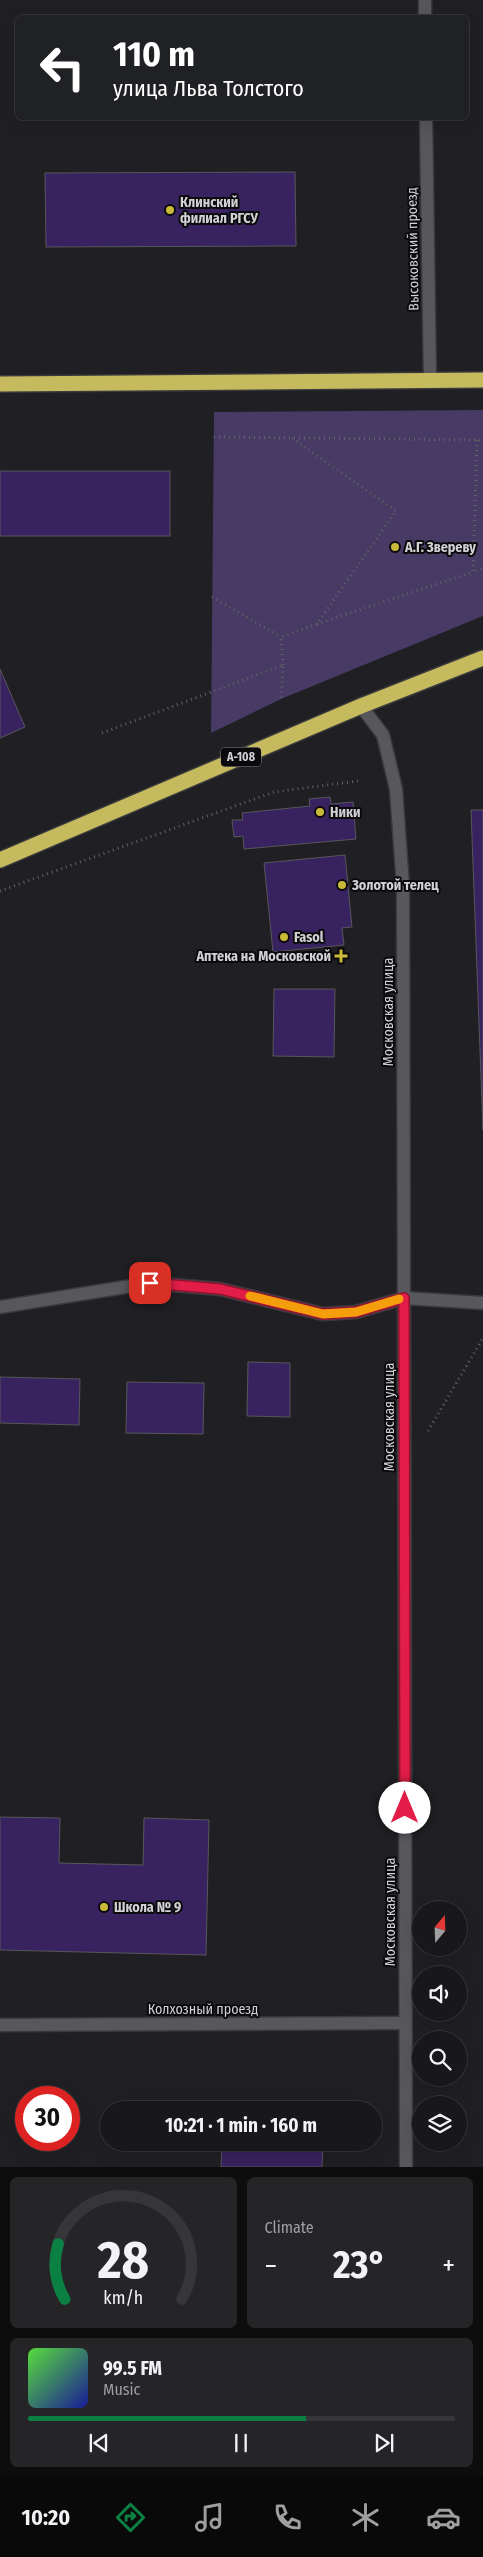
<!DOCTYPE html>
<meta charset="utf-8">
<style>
:root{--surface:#18171a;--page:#252427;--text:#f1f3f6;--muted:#9f9fa2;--line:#363639;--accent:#0b8043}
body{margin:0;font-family:"Fira Sans Condensed",sans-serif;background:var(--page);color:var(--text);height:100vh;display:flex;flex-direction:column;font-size:19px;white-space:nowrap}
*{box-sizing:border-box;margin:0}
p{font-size:16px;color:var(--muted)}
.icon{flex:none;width:28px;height:28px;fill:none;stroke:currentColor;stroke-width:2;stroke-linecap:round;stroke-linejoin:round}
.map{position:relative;height:2167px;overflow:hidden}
.sheet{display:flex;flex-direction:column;gap:10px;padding:10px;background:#0d0d0e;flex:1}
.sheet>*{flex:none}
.hud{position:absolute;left:15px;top:15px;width:454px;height:105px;border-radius:8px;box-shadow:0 5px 20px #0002,0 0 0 1px var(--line);background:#202124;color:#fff;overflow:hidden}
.needle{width:32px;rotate:19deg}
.buttons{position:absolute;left:412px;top:1901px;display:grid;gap:10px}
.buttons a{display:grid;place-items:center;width:55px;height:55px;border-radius:50%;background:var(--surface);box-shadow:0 5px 20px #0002,0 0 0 1px var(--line);font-size:25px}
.speed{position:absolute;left:15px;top:2086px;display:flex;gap:10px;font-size:25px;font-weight:700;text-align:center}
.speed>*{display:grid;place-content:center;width:65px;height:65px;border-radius:50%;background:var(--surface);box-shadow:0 5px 20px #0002,0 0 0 1px var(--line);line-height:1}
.speed .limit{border:8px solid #d22;background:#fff;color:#111}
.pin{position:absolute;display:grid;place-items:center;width:42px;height:42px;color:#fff;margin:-21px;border-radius:10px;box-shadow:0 2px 8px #0006}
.me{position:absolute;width:55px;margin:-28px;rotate:0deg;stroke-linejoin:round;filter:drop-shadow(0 0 4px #0008)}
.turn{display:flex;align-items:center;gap:18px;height:105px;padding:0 15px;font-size:22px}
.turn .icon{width:65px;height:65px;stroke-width:2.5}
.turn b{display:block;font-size:35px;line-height:42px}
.big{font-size:38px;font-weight:700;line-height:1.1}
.sheet .tile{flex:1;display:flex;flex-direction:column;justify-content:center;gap:8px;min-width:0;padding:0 18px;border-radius:8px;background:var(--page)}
.sheet .dial{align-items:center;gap:0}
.dial svg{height:130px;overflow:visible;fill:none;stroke:var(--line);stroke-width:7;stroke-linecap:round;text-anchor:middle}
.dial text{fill:var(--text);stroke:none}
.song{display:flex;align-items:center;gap:15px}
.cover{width:60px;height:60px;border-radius:8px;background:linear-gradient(135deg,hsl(110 70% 55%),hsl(240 70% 35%))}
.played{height:5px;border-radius:2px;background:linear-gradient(90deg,var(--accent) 65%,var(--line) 65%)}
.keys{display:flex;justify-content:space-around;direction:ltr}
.heat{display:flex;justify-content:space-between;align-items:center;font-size:28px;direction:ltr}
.sheet .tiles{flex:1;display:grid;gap:10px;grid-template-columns:1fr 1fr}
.tile:last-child{grid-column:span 2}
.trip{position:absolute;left:100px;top:2101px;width:282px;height:50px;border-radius:25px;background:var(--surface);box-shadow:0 5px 20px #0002,0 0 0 1px var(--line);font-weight:700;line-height:50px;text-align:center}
.menu{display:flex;height:80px;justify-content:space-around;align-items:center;background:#0a090a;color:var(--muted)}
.menu .icon{width:35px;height:35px}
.menu .current{color:var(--accent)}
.menu b{font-size:22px;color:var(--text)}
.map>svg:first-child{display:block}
</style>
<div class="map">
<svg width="483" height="2167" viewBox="0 0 483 2167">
<rect width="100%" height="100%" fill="#201f23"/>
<path fill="#473a64" d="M483 410V616L281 699 211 733 214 412Z"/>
<g fill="#38225f" stroke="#58575c">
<path d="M295 172 296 246 46 247 45 173Z"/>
<rect x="0" y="471" width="170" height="65"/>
<path d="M0 669 25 727 0 738Z"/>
<path d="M330 797 331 804 353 802 356 839 244 849 243 836 234 837 232 820H243L242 813 310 806 309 799Z"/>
<path d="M471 810H483V1130Z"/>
<path d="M345 855 352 927 342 928 344 945 273 952 264 863Z"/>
<path d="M274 989H335L334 1057 273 1056Z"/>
<path d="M248 1362 290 1363V1417L247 1416Z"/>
<path d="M0 1377 80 1379 79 1425 0 1423Z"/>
<path d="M127 1382 204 1383 203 1434 126 1433Z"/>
<path d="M0 1817 60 1818 59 1863 143 1865 144 1818 209 1820 206 1955 0 1950Z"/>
<path d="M222 2142H323L322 2167H221Z"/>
</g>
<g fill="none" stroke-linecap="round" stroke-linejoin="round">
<defs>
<g id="minor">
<path d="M425 0V18"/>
<path d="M426 118 430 380"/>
<path d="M361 706 383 735 396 789 403 886 406 2167"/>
<path d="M0 1307 150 1283 220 1289 323 1314 356 1312 404 1298 483 1303"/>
<path d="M0 2025 405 2023"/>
</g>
<g id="highway">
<path d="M0 384 483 380"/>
<path d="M0 860 361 706 483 658"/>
</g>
</defs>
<use href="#minor" stroke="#3a393c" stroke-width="15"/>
<use href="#highway" stroke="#3a393c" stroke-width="18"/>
<g stroke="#626164" stroke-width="3" stroke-dasharray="1 4" stroke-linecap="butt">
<path d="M214 437 483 440"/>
<path d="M477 440 473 572 483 568"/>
<path d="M212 597 281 637"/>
<path d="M317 624 473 572"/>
<path d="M283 665 281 637 317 624 396 511 292 438"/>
<path d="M102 733 283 665 281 699"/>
<path d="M0 891 274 792 358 781"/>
<path d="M428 1431 483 1338"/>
</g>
<use href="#minor" stroke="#58575c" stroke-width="12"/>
<use href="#highway" stroke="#c6ba5e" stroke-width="15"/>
</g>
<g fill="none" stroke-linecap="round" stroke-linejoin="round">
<defs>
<path id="route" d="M150 1283 220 1289 323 1314 356 1312 404 1298 405 1808"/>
</defs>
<use href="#route" stroke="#92132f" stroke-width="12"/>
<use href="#route" stroke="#e11d48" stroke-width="9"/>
<path stroke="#f59e0b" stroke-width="9" d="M250 1296 323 1314 356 1312 399 1299"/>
</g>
<g fill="#caba3a" stroke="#0a090b" stroke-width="2">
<circle cx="170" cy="210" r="5"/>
<circle cx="395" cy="547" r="5"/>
<circle cx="320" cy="812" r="5"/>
<circle cx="342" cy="885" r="5"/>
<circle cx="284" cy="937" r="5"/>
<path d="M338.5 948.5h5v5h5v5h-5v5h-5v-5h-5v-5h5z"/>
<circle cx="104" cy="1907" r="5"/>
</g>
<g text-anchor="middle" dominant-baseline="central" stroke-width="4" stroke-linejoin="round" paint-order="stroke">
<rect fill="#0a090b" stroke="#969598" stroke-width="1" x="221" y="747.5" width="40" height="19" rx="4"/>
<g font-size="12" font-weight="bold" fill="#d2d1d4">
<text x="241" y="757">А-108</text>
</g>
<g font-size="14" font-weight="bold" fill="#d2d1d4" stroke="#0a090b" text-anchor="start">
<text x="180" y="202">Клинский<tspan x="180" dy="16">филиал РГСУ</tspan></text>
<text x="405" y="547">А.Г. Звереву</text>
<text x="330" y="812">Ники</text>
<text x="352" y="885">Золотой телец</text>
<text x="294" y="937">Fasol</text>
<text x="331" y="956" text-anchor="end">Аптека на Московской</text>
<text x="114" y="1907">Школа № 9</text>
</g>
<g font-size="14" fill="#d2d1d4" stroke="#0a090b">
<text transform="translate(413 249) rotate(-91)">Высоковский проезд</text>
<text transform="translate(388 1012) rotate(-90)">Московская улица</text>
<text transform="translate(389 1417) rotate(-90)">Московская улица</text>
<text transform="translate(390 1912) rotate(-90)">Московская улица</text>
<text x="203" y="2009">Колхозный проезд</text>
</g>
</g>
</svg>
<div class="buttons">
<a><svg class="needle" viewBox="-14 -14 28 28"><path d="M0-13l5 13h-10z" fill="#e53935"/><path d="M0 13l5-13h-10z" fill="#9f9fa2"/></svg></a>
<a><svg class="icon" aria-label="sound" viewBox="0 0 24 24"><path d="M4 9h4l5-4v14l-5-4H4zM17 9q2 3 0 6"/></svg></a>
<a><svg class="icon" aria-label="search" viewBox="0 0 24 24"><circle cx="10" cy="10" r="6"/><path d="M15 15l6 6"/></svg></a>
<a><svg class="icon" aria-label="layers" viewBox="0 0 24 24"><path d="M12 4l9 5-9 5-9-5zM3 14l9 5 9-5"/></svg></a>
</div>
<div class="speed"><div class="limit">30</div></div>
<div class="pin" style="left:150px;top:1283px;background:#d93025"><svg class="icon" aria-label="arrive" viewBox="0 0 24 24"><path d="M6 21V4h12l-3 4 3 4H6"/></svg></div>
<svg class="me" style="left:405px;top:1808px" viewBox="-20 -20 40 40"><circle r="19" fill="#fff"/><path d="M0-13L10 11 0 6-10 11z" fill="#e11d48"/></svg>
<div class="trip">10:21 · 1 min · 160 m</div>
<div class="hud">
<div class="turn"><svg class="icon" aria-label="left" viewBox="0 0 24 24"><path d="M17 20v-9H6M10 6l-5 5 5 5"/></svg><div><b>110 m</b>улица Льва Толстого</div></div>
</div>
</div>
<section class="sheet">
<div class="tiles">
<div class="tile dial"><svg viewBox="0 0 100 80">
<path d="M14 69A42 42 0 1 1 86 69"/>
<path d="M14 69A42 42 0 0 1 10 35" stroke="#0b8043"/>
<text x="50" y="56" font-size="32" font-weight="700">28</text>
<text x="50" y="72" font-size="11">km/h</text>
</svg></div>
<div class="tile"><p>Climate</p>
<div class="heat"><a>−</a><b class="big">23°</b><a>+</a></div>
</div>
<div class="tile">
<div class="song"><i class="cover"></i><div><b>99.5 FM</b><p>Music</p></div></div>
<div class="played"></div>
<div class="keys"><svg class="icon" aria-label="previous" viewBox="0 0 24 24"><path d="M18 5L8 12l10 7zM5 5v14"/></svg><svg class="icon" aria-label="pause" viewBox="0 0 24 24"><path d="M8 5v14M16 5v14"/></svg><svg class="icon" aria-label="next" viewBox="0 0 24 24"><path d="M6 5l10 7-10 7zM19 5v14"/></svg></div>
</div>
</div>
</section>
<nav class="menu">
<b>10:20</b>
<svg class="icon current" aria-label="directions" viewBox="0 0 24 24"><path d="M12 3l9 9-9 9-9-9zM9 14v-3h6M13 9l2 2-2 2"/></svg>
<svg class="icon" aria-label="music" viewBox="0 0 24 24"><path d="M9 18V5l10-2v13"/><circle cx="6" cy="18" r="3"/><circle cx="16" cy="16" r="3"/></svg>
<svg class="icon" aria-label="phone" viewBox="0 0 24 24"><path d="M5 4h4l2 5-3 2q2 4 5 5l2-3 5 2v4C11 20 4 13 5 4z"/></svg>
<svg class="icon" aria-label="climate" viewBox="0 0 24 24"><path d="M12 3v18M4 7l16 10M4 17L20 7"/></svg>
<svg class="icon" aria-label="car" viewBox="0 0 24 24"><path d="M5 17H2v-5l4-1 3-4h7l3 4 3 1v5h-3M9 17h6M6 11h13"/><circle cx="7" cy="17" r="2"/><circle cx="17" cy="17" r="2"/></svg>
</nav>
